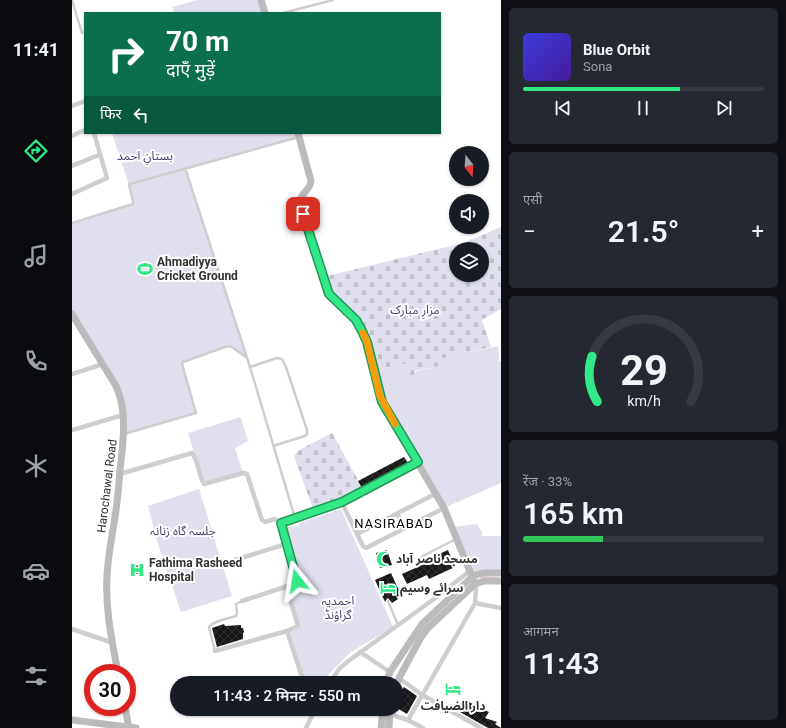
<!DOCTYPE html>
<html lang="hi">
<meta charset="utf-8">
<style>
:root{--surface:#171b24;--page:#242831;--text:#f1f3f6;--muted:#9ea1a6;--line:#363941;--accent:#33e887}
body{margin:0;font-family:Roboto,"Noto Sans Arabic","Noto Sans Devanagari",sans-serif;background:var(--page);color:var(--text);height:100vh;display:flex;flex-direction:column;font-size:15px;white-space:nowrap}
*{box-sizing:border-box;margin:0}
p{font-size:13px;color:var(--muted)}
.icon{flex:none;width:22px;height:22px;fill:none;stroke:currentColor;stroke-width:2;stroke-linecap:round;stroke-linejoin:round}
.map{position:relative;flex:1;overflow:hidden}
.drawer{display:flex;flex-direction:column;gap:8px;padding:8px;background:#0d0f14;width:285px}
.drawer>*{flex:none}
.top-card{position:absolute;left:12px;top:12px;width:357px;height:122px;border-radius:0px;box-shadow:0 1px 3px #0004;background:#0b6e4f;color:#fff;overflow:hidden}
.needle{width:26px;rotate:163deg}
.buttons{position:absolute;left:377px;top:146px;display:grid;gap:8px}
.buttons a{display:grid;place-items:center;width:40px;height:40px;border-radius:50%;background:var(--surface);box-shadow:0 1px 3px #0004;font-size:20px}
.speed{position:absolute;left:12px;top:664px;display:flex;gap:8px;font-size:20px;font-weight:700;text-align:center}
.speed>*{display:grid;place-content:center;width:52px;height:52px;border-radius:50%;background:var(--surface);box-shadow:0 1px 3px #0004;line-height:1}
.speed .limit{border:6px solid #d22;background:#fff;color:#111}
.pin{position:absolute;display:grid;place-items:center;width:34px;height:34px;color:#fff;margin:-17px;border-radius:8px;box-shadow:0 2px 6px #0006}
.me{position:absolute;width:44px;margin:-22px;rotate:345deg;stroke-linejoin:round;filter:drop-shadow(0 0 3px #0008)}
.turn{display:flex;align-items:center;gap:14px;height:84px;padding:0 16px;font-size:18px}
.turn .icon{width:52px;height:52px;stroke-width:2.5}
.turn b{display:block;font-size:28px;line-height:34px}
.then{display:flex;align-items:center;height:38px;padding:0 16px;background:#0003;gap:8px;font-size:15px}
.big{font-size:30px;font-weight:600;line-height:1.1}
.drawer .widget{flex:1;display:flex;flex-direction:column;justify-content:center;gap:6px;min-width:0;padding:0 14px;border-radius:6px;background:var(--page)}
.drawer .dial{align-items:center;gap:0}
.dial svg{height:104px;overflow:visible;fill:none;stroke:var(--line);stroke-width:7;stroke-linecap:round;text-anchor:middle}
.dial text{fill:var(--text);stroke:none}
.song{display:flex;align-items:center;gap:12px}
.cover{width:48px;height:48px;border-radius:6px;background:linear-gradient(135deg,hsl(240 70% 55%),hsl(260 70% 35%))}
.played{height:4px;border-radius:2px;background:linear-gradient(90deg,var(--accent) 65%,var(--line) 65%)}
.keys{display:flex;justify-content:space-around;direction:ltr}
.heat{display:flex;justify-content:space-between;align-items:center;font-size:22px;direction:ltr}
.charge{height:6px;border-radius:3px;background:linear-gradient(90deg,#34c759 33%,var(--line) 0)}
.trip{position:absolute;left:98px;top:676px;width:234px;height:40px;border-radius:20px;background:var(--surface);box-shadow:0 1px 3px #0004;font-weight:600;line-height:40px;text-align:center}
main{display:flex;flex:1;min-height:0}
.tab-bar{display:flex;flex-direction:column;width:72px;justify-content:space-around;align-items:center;background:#090b0e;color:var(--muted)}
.tab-bar .icon{width:28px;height:28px}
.tab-bar .on{color:var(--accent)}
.tab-bar b{font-size:18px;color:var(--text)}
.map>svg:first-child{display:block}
</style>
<main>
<nav class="tab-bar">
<b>11:41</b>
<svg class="icon on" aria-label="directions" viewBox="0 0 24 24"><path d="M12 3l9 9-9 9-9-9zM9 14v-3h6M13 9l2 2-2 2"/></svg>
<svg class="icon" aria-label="music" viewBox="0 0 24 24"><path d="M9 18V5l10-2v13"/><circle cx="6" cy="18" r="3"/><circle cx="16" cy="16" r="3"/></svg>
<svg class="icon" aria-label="phone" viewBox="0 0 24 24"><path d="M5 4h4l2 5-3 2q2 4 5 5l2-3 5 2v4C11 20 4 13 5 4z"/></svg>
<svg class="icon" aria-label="climate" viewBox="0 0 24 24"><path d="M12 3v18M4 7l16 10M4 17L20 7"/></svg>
<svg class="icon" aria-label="car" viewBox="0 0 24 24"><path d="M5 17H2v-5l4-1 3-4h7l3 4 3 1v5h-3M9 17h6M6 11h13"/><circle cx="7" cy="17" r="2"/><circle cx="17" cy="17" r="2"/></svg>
<svg class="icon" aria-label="filters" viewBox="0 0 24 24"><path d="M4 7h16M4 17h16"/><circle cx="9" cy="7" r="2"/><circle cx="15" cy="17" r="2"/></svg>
</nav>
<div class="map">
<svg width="429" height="728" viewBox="0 0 429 728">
<defs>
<pattern id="cemetery-stones" width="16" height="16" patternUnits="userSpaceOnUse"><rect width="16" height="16" fill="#dfdfee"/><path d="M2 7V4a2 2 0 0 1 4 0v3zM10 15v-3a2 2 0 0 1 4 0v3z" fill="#c0c0cd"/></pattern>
<pattern id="building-cross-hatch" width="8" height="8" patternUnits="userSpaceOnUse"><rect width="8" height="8" fill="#181818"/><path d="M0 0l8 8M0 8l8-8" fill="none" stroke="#313131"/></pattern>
</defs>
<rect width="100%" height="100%" fill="#fff"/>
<g fill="#dfdfee">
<path d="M125 0H189L193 13H102L100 7Z"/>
<path d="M40 133H226L227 137 113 169 175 358 158 346 111 362 123 413 52 435 48 395 0 314V223L61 204 57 185Z"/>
<path d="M426 346 427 361H429V483L372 508 310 402 302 371 336 363 339 372H342L368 366 366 359Z"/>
<path d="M169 417 176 441 163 448 171 473 132 484 116 433Z"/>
<path d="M127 489 160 596 109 612 84 538 76 506Z"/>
<path d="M269 509 321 627 279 652 248 683H233L216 631 227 627 216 592 228 587 210 528C217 526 222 527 227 526V523Z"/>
<path d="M405 524 410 532V536H429V573L401 576 381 527Z"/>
</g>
<g fill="url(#cemetery-stones)" fill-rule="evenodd">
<path d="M429 227V309L410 320 419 347 367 359 368 366 342 371 343 374 340 376H336L339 372 336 363 302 371 286 324 261 298 251 277 391 243ZM384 249H410V275H384Z"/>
<path d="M260 433 292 491 270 503 241 509 222 456 227 450Z"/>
</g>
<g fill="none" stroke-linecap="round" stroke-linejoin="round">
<g stroke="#eeccce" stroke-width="2">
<path d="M409 577 424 578"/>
<path d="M313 728 314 715"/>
</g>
</g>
<g fill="url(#building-cross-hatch)">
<path d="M332 457 336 463 290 488 286 481Z"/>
<path d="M315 550 320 565 308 568 304 553Z"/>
<path d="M376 550 383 567 357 579 355 575 335 584 330 574 350 565 362 559 361 557Z"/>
<path d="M70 564 72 572 60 575 58 568Z"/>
<path d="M319 573 329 595 324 597 326 599 320 603 316 598 314 600 313 602 303 580Z"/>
<path d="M152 624 153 626 169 625V628H171L172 632 171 633V639L145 647 140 628Z"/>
<path d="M332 687 345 696 335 714 325 708V700Z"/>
<path d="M395 701 417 712 413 718 425 722 423 724 429 728H416L388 712Z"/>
</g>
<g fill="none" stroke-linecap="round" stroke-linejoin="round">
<g stroke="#cecece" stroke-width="2.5">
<path d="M0 0 10 33"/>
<path d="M211 13 261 0"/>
<path d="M113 168 178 367 223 518"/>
<path d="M0 223 61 204V201L57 185 58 184 227 137"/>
<path d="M178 367 205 358 210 359 214 367 235 430V434L233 436 201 446"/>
<path d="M52 434 124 413 110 364 111 362 156 346 160 347 175 358"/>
<path d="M347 558 384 539"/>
<path d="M316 601 326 625"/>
<path d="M143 651 137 627C142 620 155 619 164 616L165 613 164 604 170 601"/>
</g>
<g stroke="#cecece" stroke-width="4.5">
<path d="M0 106 13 101"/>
<path d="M0 136 13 130"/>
<path d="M0 166 27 155"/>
<path d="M0 194 35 178 22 133"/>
<path d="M0 374 31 364"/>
<path d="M0 430 51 415"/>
<path d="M48 474 120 453C127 461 126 475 132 484L171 473 175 474 190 520 193 522 203 519 209 523"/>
<path d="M270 503 291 546 294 548 372 508"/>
<path d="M325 514 333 528"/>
<path d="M285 534 365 493"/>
<path d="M150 564 214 544"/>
<path d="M214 586 226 626 215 631 232 683"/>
<path d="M170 601 219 585 225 581 209 523 270 503 346 462"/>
<path d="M403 603 429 608"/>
<path d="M0 629 41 643"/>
<path d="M143 651 215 631"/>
<path d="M288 652 318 672"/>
<path d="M327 678 350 695 409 728"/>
<path d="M258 683 267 669 275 662 362 599 399 570"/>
<path d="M317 714 336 720 351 728"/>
<path d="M336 720 403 603 404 588 403 584"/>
<path d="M234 728 243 709"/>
</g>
<g stroke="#bbb" stroke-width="7">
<path d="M189 0 193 13"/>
<path d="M226 133 239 181C238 191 228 193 228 202L255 289 261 298 284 320 290 331 295 342 310 402 372 508 403 584"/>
<path d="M0 314 44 386C56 412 51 443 48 470 47 483 46 497 44 510 41 532 36 554 35 576 33 609 40 641 46 673"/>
<path d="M314 683 318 672 350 624 401 576 411 573H429"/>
<path d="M325 684 327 678 348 639 355 629 403 584 412 581H429"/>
<path d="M53 707 57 728"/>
<path d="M0 720 64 728"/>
<path d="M309 728 311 709"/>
<path d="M317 728 318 709"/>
</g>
</g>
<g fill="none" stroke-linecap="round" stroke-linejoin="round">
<defs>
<path id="route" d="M225 581 209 523 270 502 346 462 310 402 295 342 290 331 284 320 257 294 231 214"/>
</defs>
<use href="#route" stroke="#219758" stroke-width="10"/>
<use href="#route" stroke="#33e887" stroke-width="7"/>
<path stroke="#f59e0b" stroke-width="7" d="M291 333 295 342 308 396 323 424"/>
</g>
<defs>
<symbol id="stadium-bare" viewBox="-9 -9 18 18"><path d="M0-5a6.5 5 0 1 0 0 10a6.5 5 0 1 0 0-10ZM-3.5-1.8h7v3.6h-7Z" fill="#33e887" stroke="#fff" stroke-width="2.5" paint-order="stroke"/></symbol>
<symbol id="mosque-bare" viewBox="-9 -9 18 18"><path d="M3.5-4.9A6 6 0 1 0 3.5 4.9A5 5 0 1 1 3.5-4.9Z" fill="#33e887" stroke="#fff" stroke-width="2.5" paint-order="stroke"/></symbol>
<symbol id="hospital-bare" viewBox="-9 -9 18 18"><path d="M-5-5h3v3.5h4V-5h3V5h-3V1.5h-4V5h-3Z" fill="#33e887" stroke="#fff" stroke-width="2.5" paint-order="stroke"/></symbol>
<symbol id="hotel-bare" viewBox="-9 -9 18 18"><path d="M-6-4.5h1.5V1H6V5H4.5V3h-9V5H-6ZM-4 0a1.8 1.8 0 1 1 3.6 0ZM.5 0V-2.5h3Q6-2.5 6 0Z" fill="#33e887" stroke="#fff" stroke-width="2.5" paint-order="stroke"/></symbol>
</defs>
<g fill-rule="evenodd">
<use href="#stadium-bare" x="62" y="258" width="22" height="22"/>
<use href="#mosque-bare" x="301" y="548" width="22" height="22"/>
<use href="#hospital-bare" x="54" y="559" width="22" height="22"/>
<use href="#hotel-bare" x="305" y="577" width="22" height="22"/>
<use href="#hotel-bare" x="370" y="678" width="22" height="22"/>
</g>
<g text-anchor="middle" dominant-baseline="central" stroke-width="4" stroke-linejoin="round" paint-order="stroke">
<g font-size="12" fill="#403d6e" stroke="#fff">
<text x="73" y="156">بستانِ احمد</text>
<text x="343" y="310">مزارِ مبارک</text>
<text x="111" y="531">جلسہ گاہ زنانہ</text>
<text x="266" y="601">احمدیہ<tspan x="266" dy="14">گراؤنڈ</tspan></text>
</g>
<g font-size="12" font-weight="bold" fill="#313131" stroke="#fff" text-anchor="start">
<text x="85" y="262">Ahmadiyya<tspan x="85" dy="14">Cricket Ground</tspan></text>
<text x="324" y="559">مسجد ناصر آباد</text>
<text x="77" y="563">Fathima Rasheed<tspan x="77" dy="14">Hospital</tspan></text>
<text x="328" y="588">سرائے وسیم</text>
<text x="381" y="706" text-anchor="middle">دار الضیافت</text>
</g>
<g font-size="12" fill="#313131" stroke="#fff">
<text transform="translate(35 486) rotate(-83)">Harochawal Road</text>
</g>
<g font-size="13" letter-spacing="1" fill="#000" stroke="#fff">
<text x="322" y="523">NASIRABAD</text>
</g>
</g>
</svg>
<div class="buttons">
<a><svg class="needle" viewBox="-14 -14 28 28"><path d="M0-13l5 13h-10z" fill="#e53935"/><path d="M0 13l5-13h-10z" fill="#9ea1a6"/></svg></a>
<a><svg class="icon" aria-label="sound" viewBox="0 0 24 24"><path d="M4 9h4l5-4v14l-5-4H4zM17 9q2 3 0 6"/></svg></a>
<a><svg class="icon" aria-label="layers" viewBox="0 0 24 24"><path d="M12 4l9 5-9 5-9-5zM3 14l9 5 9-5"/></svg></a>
</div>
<div class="speed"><div class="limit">30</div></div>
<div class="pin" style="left:231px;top:214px;background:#d93025"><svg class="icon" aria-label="arrive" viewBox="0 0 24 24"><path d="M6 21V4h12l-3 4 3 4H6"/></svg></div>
<svg class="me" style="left:225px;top:581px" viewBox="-20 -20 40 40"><path d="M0-17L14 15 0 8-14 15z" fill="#33e887" stroke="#fff" stroke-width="4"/></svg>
<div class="trip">11:43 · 2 मिनट · 550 m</div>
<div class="top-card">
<div class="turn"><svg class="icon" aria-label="right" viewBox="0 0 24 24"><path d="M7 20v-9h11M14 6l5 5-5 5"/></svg><div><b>70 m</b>दाएँ मुड़ें</div></div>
<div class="then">फिर<svg class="icon" aria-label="left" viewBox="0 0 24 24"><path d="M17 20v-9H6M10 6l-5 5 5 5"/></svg></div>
</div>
</div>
<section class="drawer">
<div class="widget">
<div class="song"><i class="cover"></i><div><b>Blue Orbit</b><p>Sona</p></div></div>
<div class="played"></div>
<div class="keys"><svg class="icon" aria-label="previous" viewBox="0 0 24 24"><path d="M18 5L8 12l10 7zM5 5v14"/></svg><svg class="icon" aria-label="pause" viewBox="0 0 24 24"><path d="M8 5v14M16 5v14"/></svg><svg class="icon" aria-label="next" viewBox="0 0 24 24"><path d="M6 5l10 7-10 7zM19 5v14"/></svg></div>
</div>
<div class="widget"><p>एसी</p>
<div class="heat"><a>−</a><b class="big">21.5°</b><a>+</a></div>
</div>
<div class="widget dial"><svg viewBox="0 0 100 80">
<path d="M14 69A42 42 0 1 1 86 69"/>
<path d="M14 69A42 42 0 0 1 10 34" stroke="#33e887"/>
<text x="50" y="56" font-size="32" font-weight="700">29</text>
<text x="50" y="72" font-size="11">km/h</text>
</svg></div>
<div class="widget"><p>रेंज · 33%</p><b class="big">165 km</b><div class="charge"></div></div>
<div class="widget"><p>आगमन</p><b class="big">11:43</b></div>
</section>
</main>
